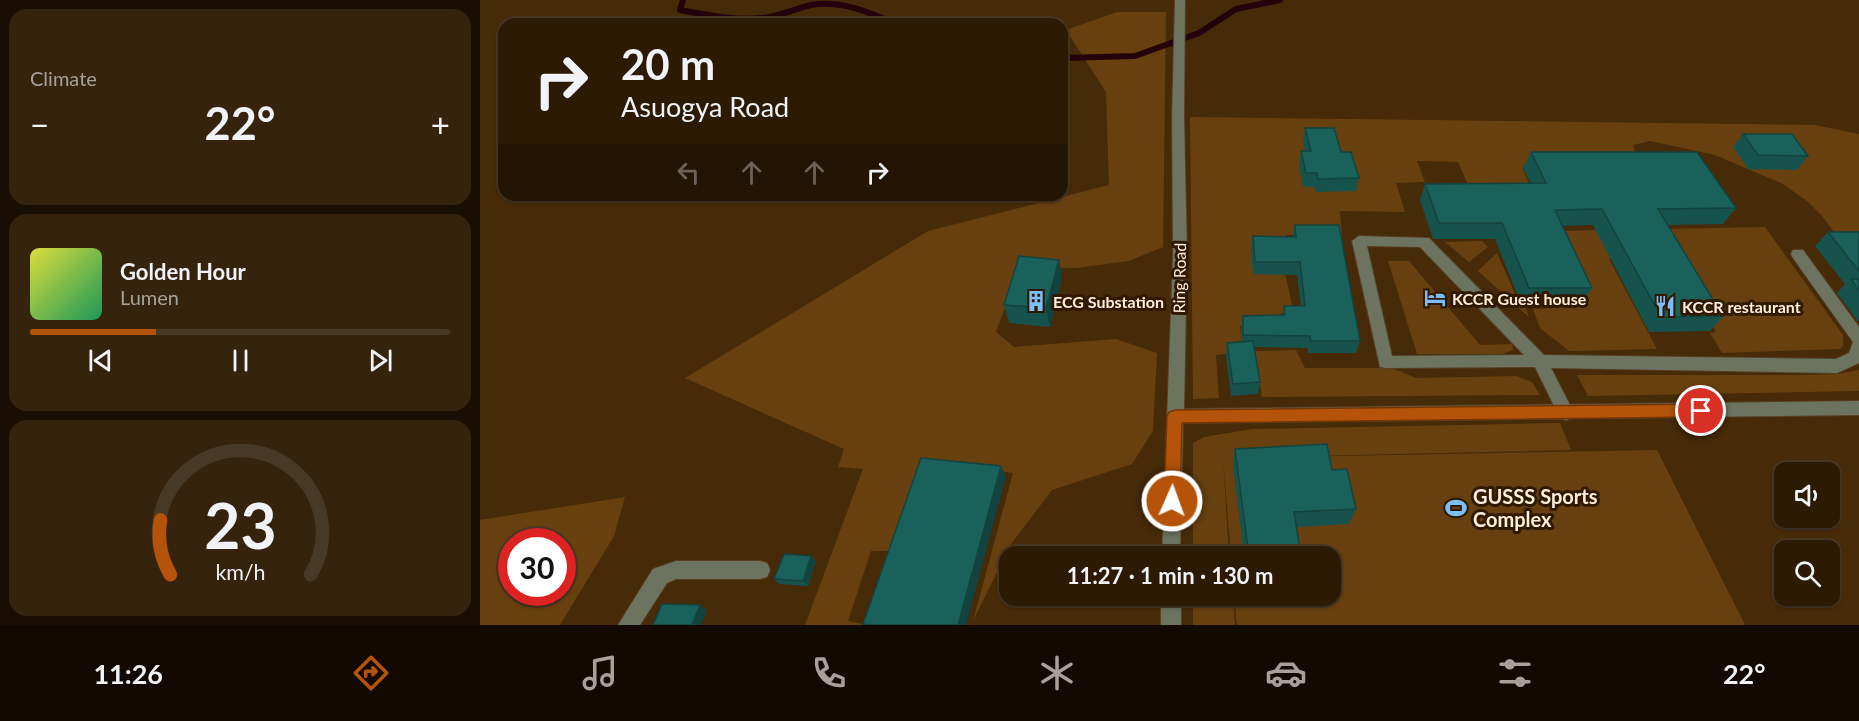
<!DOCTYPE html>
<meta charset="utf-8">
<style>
:root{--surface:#2d1a04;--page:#35230e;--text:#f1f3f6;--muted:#a7a19a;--line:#483826;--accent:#b45309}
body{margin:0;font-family:Lato,sans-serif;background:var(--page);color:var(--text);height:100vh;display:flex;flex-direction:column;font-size:22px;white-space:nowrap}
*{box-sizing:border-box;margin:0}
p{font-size:20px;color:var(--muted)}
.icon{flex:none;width:33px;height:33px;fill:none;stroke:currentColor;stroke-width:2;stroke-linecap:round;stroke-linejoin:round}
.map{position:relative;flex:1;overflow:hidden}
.drawer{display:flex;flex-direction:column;gap:9px;padding:9px;background:#190e02;width:480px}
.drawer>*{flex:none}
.guide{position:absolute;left:18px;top:18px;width:570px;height:183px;border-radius:18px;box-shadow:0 2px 4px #0004,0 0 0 2px var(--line);background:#2d1a04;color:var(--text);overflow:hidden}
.fabs{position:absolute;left:1294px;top:462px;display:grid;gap:12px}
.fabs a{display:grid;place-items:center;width:66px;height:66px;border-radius:12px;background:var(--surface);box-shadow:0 2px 4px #0004,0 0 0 2px var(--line);font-size:30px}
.speed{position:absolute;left:18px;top:528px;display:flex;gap:12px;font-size:30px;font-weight:700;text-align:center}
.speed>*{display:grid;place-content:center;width:78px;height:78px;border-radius:50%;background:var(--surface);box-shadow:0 2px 4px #0004,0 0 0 2px var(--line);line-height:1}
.speed .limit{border:9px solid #d22;background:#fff;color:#111}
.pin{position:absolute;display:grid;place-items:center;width:51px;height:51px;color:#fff;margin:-26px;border:3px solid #fff;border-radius:50%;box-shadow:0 2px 6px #0007}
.me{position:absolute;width:66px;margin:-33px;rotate:2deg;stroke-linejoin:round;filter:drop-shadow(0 0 4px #0008)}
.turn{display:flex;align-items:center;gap:21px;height:126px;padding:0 24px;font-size:27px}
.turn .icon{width:78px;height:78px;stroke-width:2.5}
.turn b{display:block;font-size:42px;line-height:51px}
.lanes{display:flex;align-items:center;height:57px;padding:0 24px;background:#0003;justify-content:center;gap:30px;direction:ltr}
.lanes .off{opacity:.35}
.big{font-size:45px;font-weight:700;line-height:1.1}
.drawer .tile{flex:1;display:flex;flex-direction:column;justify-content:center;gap:9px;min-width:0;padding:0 21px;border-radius:18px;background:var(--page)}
.drawer .dial{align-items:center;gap:0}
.dial svg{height:156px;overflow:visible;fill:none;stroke:var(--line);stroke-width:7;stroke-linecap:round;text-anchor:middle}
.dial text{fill:var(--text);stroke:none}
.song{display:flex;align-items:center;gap:18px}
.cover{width:72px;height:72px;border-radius:9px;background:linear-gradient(135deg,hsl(60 70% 55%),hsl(150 70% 35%))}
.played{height:6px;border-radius:3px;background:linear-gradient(90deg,var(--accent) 30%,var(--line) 30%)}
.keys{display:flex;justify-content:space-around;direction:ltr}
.heat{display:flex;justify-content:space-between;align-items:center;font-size:33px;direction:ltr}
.trip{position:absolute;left:519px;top:546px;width:342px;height:60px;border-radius:18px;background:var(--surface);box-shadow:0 2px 4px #0004,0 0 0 2px var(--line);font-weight:700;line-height:60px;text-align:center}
.menu{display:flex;height:96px;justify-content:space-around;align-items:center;background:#120a02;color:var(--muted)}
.menu .icon{width:42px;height:42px}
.menu .on{color:var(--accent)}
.menu b{font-size:27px;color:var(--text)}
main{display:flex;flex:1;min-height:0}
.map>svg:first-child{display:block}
</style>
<main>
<section class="drawer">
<div class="tile"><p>Climate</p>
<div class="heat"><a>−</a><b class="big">22°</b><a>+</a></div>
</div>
<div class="tile">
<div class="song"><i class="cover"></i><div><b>Golden Hour</b><p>Lumen</p></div></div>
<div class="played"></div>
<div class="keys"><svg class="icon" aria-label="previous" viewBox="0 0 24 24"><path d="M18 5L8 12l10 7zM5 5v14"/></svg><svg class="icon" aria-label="pause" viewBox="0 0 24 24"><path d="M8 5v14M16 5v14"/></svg><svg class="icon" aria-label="next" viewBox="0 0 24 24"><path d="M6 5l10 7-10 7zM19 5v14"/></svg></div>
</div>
<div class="tile dial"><svg viewBox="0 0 100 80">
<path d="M14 69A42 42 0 1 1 86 69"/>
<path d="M14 69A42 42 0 0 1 9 41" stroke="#b45309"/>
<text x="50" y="56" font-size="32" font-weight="700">23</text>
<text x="50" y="72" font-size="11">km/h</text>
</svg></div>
</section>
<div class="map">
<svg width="1379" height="625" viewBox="0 0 1379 625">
<rect width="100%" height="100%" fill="#3c2306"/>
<path fill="#472a07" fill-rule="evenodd" d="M0 0H1379V625H0ZM24 24H582V195H24ZM1305 472H1350V518H1305ZM32 542H82V592H32ZM1305 550H1350V596H1305ZM530 556H850V596H530Z"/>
<g fill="#684010" fill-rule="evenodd">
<path d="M637 12H686L683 247 649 261 596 268 540 267 516 332 534 347 636 339 677 353 673 431 652 464 572 490 531 544 493 621 533 473 444 461 410 551H391L368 621 387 625H325L383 469 358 467 364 449 205 378 448 231 629 185 626 92 586 30Z"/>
<path d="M710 117 1335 125 1379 134V243H1362L1342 216 1328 202 1303 184 1235 155 1170 141 1153 145 1159 164 1042 167 1054 195 993 196 978 162 937 161 945 182 916 183 925 212 860 211 862 234 806 235 798 241C800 264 810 285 812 308L794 317 786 326H760L762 352 736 355 739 398 713 399Z"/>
<path d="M1285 227 1363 335V346L1360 349 1242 353 1230 333 1236 332 1190 258 1129 259 1177 349 1089 351 1060 328 1053 309 1109 306 1073 231Z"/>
<path d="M1002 241 1008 247 989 262 965 242Z"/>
<path d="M1017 253 1040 305H1044L1049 317 998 271Z"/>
<path d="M908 261H929L1000 345 1032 344 1033 350 1022 354H937Z"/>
<path d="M816 350 825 368H912L936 378 1036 376 1052 382 1060 395 782 397 775 351Z"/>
<path d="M1379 370V391L1108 396 1097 375H1326L1357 374Z"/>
<path d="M1080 423 1091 450 743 458 1177 450 1265 625H757L754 596H850V556H751L743 458 749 556H713V443L724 437 772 429Z"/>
<path d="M145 497 134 536 80 625H0V520ZM32 542H82V592H32Z"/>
<path d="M713 596H753L755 625H713Z"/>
</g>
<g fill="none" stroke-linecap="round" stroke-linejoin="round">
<g stroke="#25010b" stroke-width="6">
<path d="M203 0 200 10C227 15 255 21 282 18 300 16 314 9 331 5 360 0 390 12 415 24"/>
<path d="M582 58 655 56 719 33 756 9 800 0"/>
</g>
<defs>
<g id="lane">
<path d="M879 236 949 238 1064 355 1356 359 1369 353 1373 342 1313 258 1311 254 1313 250H1323L1379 327V363L1357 373 1071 368 1094 413 1092 418 1086 420 1080 418 1055 367 906 368 900 367 872 241ZM887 246 940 247 1044 355 912 356Z"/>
<path d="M196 561H280L287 563 290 570 287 577 280 579H196L187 583 160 625H138L173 569Z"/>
</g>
<g id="street">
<path d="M695 0H705L704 117 707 254 704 409 1379 401V415L703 423 700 556H682L693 254 692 117Z"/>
<rect x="681" y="596" width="20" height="29"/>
</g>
</defs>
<use href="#lane" stroke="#573f24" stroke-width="2"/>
<use href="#street" stroke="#573f24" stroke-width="2"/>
<use href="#lane" fill="#6c7460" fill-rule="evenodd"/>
<use href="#street" fill="#6c7460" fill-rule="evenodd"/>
</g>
<g fill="#16534d">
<path d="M825 128 861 152 879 178 876 191 836 192 834 187H823L819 165 821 151H825L823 142Z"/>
<path d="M1263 134 1328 156 1317 170 1268 169 1253 147Z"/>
<path d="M1051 152 1256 208 1243 224 1187 225 1243 316 1230 331 1169 332 1113 225 1082 226 1112 288 1102 303 1041 304 1015 239H953L940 200 945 184H1051L1043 168Z"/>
<path d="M815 225 880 341 876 353H828L827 348 774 347 780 382 778 394 751 396 746 356 747 343 761 342V328L763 316 803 315 804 306H821L817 275 773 274 771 249 773 236 813 237Z"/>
<path d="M1348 232H1379V321H1378L1357 293 1365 284 1335 246Z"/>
<path d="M582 278 570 327 529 323 524 305Z"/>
<path d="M755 449 852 470 876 509 869 524 817 527 821 556H764L753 465Z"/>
<path d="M331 556 336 561 328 586 299 584 294 579Z"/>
<path d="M769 596H824L822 602 770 605Z"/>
</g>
<g fill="#12443f">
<path d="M579 260 582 278 570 327 566 308Z"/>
<path d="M521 466 526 477 486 625H478Z"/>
<path d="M331 556 336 561 328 586 323 581Z"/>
<path d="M220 605 227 610 221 625H212Z"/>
</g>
<g fill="#19615a" stroke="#12443f" stroke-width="1.5">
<path d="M825 128H854L861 152H871L879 178 838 179 837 173H826L821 151H831Z"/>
<path d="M1263 134H1312L1328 156 1278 155Z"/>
<path d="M1051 152H1217L1256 208 1178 209 1243 316 1181 317 1122 209 1075 210 1112 288H1049L1022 223H959L945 184 1066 183Z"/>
<path d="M815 225H859L880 341H831L830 336 763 335V316L805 315 804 306H825L820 262H775L773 236 816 237Z"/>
<path d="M1348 232H1379V271Z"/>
<path d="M539 256 579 260 566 308 524 305Z"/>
<path d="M1371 279H1379V291Z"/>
<path d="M773 341 780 382 753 384 747 343Z"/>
<path d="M847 444 852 470 867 469 876 509 814 512 821 556H769L755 449Z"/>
<path d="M441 458 521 466 478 625H391L383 624Z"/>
<path d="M304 554 331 556 323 581 294 579Z"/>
<path d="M182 604 220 605 212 625H173Z"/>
</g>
<path fill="#b45309" stroke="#753606" stroke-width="1.5" d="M1221 404 1226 406 1229 411 1226 415 1221 417 702 423 700 501 698 506 692 508 686 506 684 501 687 416 689 412 695 410Z"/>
<defs>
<symbol id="hotel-bare" viewBox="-9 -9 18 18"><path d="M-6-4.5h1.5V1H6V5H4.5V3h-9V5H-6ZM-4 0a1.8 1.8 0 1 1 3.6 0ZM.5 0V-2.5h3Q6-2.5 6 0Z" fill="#7bbef8" stroke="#311900" stroke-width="2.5" paint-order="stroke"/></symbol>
<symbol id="building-bare" viewBox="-9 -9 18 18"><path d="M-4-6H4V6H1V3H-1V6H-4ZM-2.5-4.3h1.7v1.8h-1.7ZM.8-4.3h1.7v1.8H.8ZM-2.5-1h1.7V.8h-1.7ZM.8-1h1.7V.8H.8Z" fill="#7bbef8" stroke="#311900" stroke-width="2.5" paint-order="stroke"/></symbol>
<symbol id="restaurant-bare" viewBox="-9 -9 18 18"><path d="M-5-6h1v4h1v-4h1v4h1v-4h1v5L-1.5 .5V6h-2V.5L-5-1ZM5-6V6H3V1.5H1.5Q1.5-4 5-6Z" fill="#7bbef8" stroke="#311900" stroke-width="2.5" paint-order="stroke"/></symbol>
<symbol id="stadium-bare" viewBox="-9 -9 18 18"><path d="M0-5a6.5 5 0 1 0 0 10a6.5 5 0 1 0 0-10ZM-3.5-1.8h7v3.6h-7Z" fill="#7bbef8" stroke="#311900" stroke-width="2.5" paint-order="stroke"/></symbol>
</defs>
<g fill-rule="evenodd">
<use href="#hotel-bare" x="940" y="283" width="30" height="30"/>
<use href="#building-bare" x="541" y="286" width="30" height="30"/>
<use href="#restaurant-bare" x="1170" y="291" width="30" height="30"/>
<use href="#stadium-bare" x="961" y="493" width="30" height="30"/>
</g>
<g text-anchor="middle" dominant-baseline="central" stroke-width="6" stroke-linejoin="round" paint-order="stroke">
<g font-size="16" fill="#ffeede" stroke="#311900">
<text transform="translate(699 278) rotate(-89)">Ring Road</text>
</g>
<g font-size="16" font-weight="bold" fill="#ffeede" stroke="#311900" text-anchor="start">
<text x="972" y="298">KCCR Guest house</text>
<text x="573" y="301">ECG Substation</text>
<text x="1202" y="306">KCCR restaurant</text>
</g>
<g font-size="20" font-weight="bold" fill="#ffeede" stroke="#311900" text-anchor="start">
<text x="993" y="496">GUSSS Sports<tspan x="993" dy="23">Complex</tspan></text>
</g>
</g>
</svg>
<div class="fabs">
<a><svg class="icon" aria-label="sound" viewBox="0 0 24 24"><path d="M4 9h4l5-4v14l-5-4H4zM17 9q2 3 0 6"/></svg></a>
<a><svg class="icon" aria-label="search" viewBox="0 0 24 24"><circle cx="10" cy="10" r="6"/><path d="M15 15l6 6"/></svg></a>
</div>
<div class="speed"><div class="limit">30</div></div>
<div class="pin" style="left:1221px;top:411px;background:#d93025"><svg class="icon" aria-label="arrive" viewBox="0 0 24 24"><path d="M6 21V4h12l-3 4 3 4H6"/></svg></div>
<svg class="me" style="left:692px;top:501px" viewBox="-20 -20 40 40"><circle r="17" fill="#b45309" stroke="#fff" stroke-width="3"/><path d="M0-11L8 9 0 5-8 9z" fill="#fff"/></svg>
<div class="trip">11:27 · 1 min · 130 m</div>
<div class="guide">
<div class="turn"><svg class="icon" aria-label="right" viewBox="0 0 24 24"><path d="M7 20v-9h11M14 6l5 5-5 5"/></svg><div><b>20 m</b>Asuogya Road</div></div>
<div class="lanes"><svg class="icon off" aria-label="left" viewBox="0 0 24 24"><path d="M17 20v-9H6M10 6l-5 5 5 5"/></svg><svg class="icon off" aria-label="ahead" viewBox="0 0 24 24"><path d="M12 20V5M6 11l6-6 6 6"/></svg><svg class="icon off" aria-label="ahead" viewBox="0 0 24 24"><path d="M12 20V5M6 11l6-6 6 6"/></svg><svg class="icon" aria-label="right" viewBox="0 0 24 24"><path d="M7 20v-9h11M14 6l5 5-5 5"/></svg></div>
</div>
</div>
</main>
<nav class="menu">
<b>11:26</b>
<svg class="icon on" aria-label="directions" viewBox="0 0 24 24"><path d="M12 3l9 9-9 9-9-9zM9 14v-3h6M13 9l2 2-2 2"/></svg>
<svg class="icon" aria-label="music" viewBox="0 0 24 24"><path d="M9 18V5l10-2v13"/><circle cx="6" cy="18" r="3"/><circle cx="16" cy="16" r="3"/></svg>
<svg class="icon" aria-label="phone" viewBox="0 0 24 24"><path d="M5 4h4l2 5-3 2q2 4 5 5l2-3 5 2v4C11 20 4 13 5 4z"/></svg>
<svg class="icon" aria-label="climate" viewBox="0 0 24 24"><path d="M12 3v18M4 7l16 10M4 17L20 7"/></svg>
<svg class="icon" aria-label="car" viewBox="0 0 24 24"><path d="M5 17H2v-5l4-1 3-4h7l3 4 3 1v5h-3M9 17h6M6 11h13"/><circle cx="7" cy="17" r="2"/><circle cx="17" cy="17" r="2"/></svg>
<svg class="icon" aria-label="filters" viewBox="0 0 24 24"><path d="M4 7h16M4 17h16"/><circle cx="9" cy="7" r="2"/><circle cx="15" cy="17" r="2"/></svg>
<b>22°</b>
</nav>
